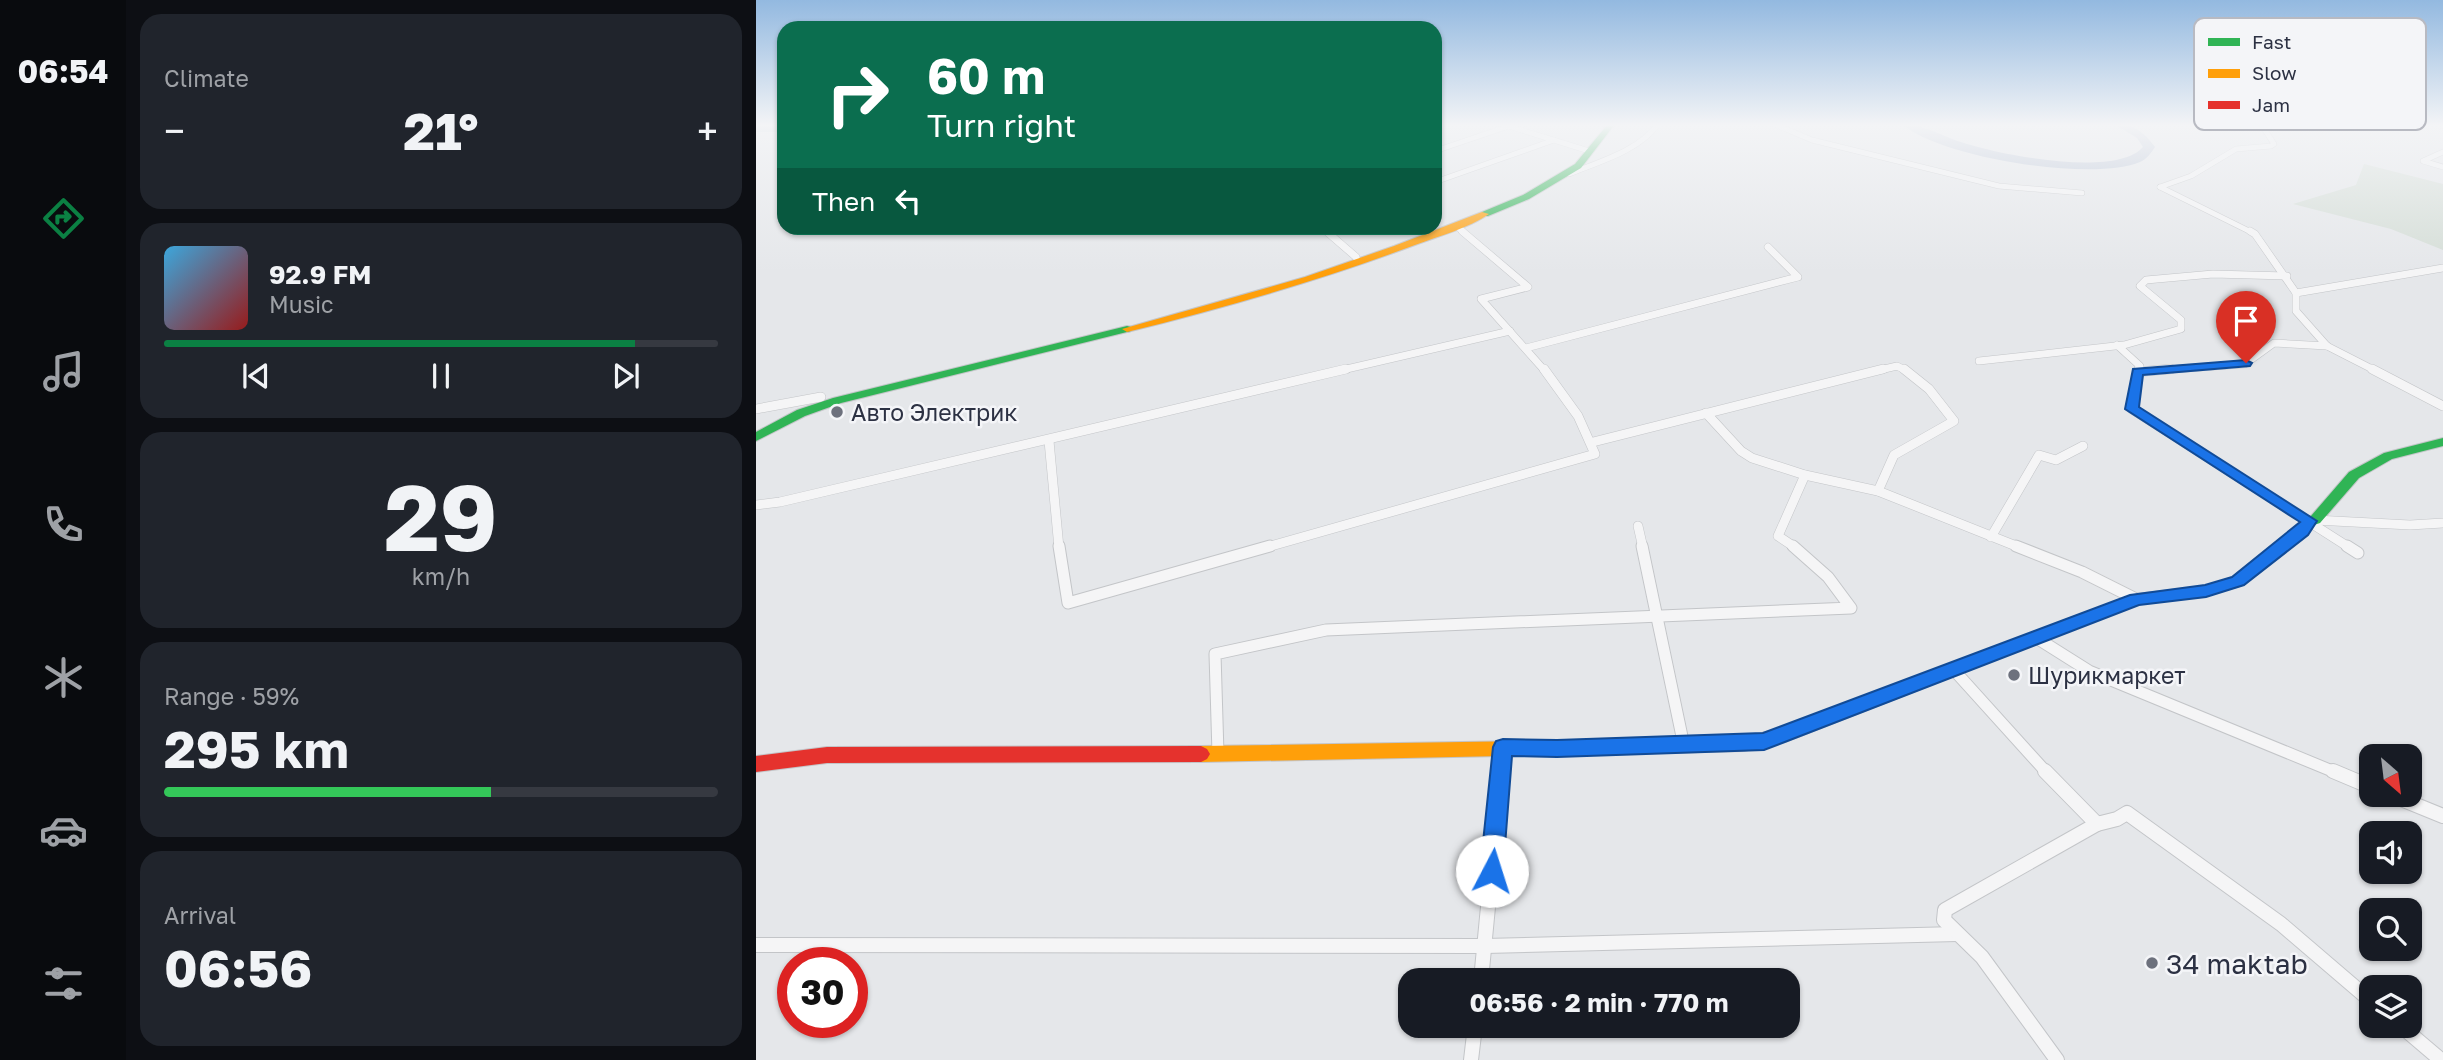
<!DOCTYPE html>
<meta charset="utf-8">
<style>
:root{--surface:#171b24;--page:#20242c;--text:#f1f3f6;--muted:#9ea1a6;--line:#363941;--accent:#0b8043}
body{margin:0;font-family:"Golos Text",sans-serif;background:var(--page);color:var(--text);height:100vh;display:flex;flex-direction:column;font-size:26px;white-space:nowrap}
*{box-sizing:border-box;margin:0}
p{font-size:23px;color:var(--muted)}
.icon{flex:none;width:38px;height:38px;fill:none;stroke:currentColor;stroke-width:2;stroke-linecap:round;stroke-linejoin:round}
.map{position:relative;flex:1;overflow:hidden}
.side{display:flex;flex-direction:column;gap:14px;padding:14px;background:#0d0f14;width:630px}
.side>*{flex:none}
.top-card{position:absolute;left:21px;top:21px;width:665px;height:214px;border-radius:21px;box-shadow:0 2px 5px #0004;background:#0b6e4f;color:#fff;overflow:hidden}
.needle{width:46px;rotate:152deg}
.controls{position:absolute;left:1603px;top:744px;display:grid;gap:14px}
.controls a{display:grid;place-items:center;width:63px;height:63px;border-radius:14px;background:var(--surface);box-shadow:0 2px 5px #0004;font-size:35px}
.speed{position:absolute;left:21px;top:947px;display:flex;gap:14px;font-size:35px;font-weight:700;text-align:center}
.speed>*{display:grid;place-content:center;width:91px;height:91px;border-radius:50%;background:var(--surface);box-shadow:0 2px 5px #0004;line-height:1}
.speed .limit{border:10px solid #d22;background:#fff;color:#111}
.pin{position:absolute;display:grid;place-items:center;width:60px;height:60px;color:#fff;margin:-72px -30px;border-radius:50% 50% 50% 0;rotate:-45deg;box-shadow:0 0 7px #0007}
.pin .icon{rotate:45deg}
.me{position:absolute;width:77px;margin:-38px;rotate:5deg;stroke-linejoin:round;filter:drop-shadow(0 0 5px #0008)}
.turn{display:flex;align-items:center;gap:24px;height:147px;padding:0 35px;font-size:32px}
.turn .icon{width:91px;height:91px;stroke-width:2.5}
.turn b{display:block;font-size:49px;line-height:60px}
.then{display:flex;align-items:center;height:66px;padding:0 35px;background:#0003;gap:14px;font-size:26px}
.big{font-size:52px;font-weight:700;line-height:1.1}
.side .widget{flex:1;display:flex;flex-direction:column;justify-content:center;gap:10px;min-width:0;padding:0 24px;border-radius:21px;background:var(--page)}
.side .dial{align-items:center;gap:0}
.dial b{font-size:91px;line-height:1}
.song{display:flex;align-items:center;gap:21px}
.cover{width:84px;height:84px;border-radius:10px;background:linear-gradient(135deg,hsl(200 70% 55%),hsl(0 70% 35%))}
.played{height:7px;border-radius:4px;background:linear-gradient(90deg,var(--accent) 85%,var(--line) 85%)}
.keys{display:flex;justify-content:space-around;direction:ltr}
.heat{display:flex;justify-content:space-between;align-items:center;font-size:38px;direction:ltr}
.charge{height:10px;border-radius:5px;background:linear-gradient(90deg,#34c759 59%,var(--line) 0)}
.trip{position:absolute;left:642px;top:968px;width:402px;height:70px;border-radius:21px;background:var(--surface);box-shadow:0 2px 5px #0004;font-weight:700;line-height:70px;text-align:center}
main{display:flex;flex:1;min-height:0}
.dock{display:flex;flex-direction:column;width:126px;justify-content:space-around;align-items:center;background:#090b0e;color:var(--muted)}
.dock .icon{width:49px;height:49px}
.dock .on{color:var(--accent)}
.dock b{font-size:32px;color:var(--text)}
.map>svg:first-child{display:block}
</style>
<main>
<nav class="dock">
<b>06:54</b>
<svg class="icon on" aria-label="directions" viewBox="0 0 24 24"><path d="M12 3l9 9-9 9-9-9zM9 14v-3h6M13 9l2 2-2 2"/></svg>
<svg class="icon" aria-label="music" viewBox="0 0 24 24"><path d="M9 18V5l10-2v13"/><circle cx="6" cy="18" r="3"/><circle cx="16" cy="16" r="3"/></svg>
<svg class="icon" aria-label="phone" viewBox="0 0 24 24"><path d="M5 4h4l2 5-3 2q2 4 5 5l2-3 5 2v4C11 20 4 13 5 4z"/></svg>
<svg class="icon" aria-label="climate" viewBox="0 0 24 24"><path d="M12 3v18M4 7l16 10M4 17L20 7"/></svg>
<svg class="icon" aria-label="car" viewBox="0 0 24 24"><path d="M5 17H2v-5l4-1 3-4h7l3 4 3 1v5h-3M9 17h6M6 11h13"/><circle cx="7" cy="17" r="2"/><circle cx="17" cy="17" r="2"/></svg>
<svg class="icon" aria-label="filters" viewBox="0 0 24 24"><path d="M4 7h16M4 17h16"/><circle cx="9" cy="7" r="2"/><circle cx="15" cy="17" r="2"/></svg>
</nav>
<section class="side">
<div class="widget"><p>Climate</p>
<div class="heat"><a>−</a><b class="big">21°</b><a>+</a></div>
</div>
<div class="widget">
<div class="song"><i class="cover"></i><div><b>92.9 FM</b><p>Music</p></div></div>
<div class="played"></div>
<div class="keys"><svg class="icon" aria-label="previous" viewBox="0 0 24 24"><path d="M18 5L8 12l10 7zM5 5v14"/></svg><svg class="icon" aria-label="pause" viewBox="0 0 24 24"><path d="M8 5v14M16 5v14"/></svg><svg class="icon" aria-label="next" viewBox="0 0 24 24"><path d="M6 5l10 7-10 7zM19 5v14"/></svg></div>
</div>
<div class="widget dial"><b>29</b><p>km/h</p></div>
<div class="widget"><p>Range · 59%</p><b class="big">295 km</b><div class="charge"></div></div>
<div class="widget"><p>Arrival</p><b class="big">06:56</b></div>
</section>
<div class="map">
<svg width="1687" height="1060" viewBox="0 0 1687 1060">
<rect width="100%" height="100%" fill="#e5e7ea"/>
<path fill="#d4ddd6" d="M1608 164 1687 184V250L1635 229 1537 204 1600 185Z"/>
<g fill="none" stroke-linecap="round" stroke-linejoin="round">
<g fill="#b5c0d3" fill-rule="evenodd">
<path d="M1146 124C1168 124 1187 137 1208 143 1245 155 1360 178 1387 147L1381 138 1358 124C1378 124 1388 132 1399 147 1395 153 1391 159 1384 162 1338 182 1184 158 1146 124Z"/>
<rect x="0" y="126" width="28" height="6"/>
</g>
<defs>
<g id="street-far4">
<path d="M746 124 833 151"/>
<path d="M1018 124 1056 140 1243 186 1326 193"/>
<path d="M679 126 687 124"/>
<path d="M679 151 753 126"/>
<path d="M1687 152 1667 161 1687 167"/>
<path d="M813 174C842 162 883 151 902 124"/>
<path d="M679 182 798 140"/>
<path d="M1404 187 1497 233"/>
<path d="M1404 187 1435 176 1480 149 1515 146 1518 144 1505 124"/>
<path d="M700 226 708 233"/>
<path d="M566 228 572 233"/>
</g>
<g id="street-far3">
<path d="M570 231 600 257"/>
<path d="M706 231 772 287 725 299 789 371"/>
<path d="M1494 231 1499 234 1540 293V311L1571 346 1620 371"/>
<path d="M1540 293 1687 268"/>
<path d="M1361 345 1384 366 1383 371"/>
<path d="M770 348 1042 277 1012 247"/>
<path d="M1223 361 1368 345 1425 329V320L1384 286 1390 280 1457 274 1531 276"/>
<path d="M582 371 754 331"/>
<path d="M1120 371 1141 366 1151 371"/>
<path d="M1392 371 1489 364 1518 343 1571 346"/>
</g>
<g id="street-far2">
<path d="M1383 369 1376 409 1594 548"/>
<path d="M1616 369 1687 406"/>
<path d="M1381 372 1415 369"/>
<path d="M0 409 65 397"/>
<path d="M950 413 985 451 996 458 1049 475 1122 491 1265 548"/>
<path d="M293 441 303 548"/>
<path d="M837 442 1127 369"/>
<path d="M1122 491 1138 455 1198 421 1173 389 1148 369"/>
<path d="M0 505 24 502 590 369"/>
<path d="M1559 520 1654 525 1687 523"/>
<path d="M882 526 887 548"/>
<path d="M1235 537 1283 455 1300 460 1327 446"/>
<path d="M508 548 839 454 822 416 788 369"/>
<path d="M1040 548 1022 536 1049 475"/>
</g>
<g id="street-far1">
<path d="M303 546 312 603 514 546"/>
<path d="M886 546 928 746"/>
<path d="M1260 546 1326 572 1380 599"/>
<path d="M1591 546 1602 553"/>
<path d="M1279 637 1333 671 1581 773"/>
<path d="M1197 669 1291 773"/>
<path d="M462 754 459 654 570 630 1095 608 1072 577 1037 546"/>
<path d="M745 773 747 747"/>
</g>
<g id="street">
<path d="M1289 771 1341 824 1361 819 1371 813 1525 924 1615 1001"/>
<path d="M1577 771 1615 787"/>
<path d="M1633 794 1687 816"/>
<path d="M0 945 729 946 1201 934"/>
<path d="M725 980 745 771"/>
<path d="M1645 1026 1685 1060"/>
<path d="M715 1060 719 1026"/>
<path d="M1301 1060 1226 957 1188 920 1189 910 1341 824"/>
</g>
<g id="fast">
<path d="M852 124H859L825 168 773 199 732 216H726V212L767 195 819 164Z"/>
<path d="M371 326 375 327V331L85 403 49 416 0 441V432L41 410 77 398Z"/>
<path d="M1687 438V446L1636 459 1603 478 1564 523 1558 525 1551 534 1487 585 1450 596 1382 604 1312 631 1306 629 1304 625 1306 621 1380 594 1450 586 1477 577 1541 528 1548 518 1555 516 1593 472 1628 453Z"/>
</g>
<g id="slow">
<path d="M726 212 733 214C713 228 683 236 659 245 565 280 468 308 371 332L366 329 549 277 638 246Z"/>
<path d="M899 739 905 741 908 746 905 751 899 753 445 762 439 759 436 754 439 749 445 746Z"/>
</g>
<g id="jam">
<path d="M1312 619 1318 621 1320 625 1318 629 1029 742 988 751 899 753 893 751 890 746 893 741 899 739 988 737 1027 728Z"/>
<path d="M445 746 451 749 454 754 451 759 445 762 71 763 0 772V756L71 747Z"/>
</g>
</defs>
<use href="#street-far4" stroke="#c3c5c8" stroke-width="6"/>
<use href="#street-far3" stroke="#c3c5c8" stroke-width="8"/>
<use href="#street-far2" stroke="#c3c5c8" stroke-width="10"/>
<use href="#street-far1" stroke="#c3c5c8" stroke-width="13"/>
<use href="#street" stroke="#c3c5c8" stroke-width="16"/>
<use href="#fast" stroke="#c3c5c8" stroke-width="2"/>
<use href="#slow" stroke="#c3c5c8" stroke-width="2"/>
<use href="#jam" stroke="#c3c5c8" stroke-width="2"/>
<use href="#street-far4" stroke="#f5f5f6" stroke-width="5"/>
<use href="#street-far3" stroke="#f5f5f6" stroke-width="7"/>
<use href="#street-far2" stroke="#f5f5f6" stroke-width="9"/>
<use href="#street-far1" stroke="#f5f5f6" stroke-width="11"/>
<use href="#street" stroke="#f5f5f6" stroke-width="14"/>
<use href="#fast" fill="#30b455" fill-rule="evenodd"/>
<use href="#slow" fill="#ff9f0a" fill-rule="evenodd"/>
<use href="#jam" fill="#e5322d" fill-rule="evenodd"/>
</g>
<linearGradient id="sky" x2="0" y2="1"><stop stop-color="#93b9e0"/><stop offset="0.46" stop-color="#f3f4f6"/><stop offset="1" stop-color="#f3f4f6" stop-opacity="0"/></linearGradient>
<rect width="1687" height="272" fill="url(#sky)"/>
<path fill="#1a73e8" stroke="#114b97" stroke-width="2" d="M1490 360 1496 363 1494 366 1387 375 1383 407 1561 521 1552 535 1488 585 1450 597 1383 605 1008 750 801 757 756 756 747 871 744 879 736 882 728 879 724 871 737 747 740 741 747 739 801 740 1007 733 1374 595 1449 585 1476 577 1544 522 1369 409 1377 369Z"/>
<g fill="#6d717d" stroke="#f4f5f8" stroke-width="2.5">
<circle cx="81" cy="412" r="7"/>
<circle cx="1258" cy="675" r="7"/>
<circle cx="1396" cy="963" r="7"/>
</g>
<g text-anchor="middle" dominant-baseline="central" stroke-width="5" stroke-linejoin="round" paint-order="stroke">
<g font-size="23" fill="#2c3143" stroke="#f4f5f8" text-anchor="start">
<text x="95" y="412">Авто Электрик</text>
<text x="1272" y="675">Шурикмаркет</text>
</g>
<g font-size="28" fill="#2c3143" stroke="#f4f5f8" text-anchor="start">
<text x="1410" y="963">34 maktab</text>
</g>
</g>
<rect x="1438" y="18" width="232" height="112" rx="10" fill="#f4f5f8" stroke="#b8bac2" stroke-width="2"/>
<rect x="1452" y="38" width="32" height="8" fill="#30b455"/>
<rect x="1452" y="69" width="32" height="9" fill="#ff9f0a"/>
<rect x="1452" y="101" width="32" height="8" fill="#e5322d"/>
<g font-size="19" fill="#2c3143">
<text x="1496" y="49">Fast</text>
<text x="1496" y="80">Slow</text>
<text x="1496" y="112">Jam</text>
</g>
</svg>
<div class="controls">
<a><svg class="needle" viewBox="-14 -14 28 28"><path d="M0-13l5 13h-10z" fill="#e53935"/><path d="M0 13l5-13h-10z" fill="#9ea1a6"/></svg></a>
<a><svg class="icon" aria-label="sound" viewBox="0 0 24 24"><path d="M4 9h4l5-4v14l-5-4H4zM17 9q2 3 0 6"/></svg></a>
<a><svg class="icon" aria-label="search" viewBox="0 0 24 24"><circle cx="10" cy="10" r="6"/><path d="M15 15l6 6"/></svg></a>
<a><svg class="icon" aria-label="layers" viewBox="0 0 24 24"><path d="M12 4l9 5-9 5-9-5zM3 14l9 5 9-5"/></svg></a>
</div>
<div class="speed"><div class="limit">30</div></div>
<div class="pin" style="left:1490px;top:363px;background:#d93025"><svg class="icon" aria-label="arrive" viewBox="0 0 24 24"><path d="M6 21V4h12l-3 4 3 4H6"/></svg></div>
<svg class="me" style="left:736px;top:871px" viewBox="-20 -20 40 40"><circle r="19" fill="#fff"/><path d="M0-13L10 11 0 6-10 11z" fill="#1a73e8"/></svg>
<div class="trip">06:56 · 2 min · 770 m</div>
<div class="top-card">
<div class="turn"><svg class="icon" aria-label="right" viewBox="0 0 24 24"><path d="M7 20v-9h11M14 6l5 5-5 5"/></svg><div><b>60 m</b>Turn right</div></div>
<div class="then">Then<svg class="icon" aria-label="left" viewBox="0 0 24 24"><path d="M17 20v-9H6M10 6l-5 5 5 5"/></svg></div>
</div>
</div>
</main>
